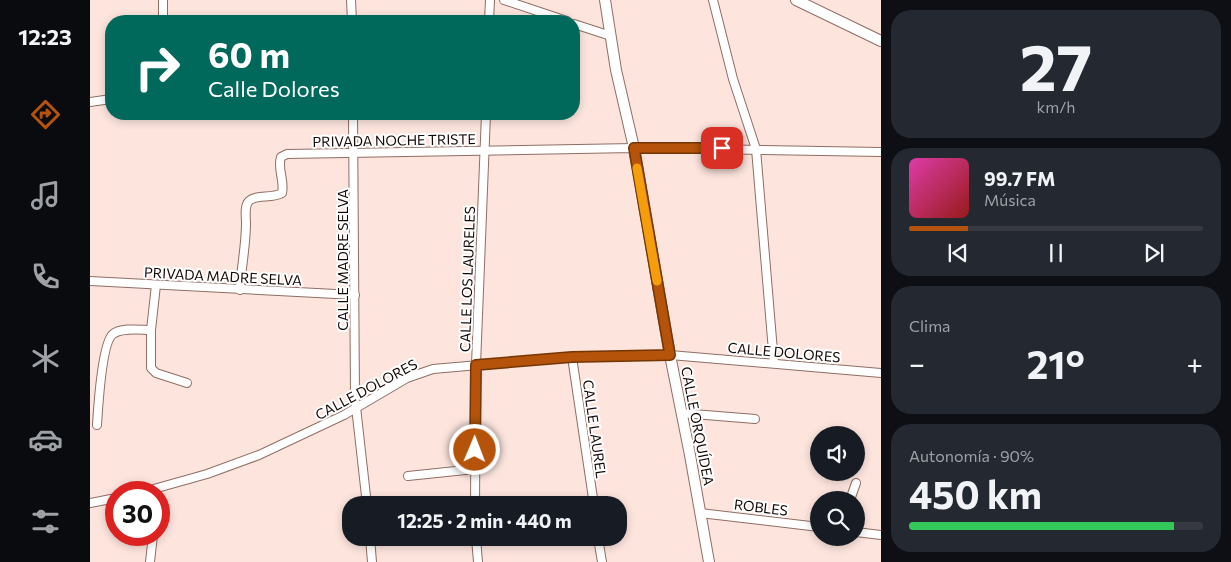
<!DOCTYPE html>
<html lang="es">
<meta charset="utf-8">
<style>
:root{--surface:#171b24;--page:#242831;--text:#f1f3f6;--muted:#9ea1a6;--line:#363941;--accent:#b45309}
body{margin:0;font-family:Commissioner,sans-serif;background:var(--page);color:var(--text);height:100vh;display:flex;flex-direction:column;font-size:19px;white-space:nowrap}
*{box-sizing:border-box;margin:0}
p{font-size:16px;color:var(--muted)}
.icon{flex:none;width:28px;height:28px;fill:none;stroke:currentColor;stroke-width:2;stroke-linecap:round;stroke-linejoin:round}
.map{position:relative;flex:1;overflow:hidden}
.details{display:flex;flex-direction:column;gap:10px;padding:10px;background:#0d0f14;width:350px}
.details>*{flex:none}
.banner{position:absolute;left:15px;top:15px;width:475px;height:105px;border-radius:20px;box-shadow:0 2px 8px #0003;background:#00695c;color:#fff;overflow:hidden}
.fabs{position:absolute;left:720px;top:426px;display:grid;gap:10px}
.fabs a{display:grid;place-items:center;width:55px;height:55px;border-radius:50%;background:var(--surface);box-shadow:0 2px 8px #0003;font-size:25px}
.speed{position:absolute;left:15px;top:481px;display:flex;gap:10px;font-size:25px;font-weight:700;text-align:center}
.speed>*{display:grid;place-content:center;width:65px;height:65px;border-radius:50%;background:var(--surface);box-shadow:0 2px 8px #0003;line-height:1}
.speed .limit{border:8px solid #d22;background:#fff;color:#111}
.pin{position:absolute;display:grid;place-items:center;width:42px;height:42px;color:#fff;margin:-21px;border-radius:10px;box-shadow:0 2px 8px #0006}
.me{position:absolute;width:55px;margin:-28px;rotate:1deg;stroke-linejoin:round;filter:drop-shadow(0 0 4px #0008)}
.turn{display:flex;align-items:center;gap:18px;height:105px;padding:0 20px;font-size:22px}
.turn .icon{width:65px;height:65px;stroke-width:2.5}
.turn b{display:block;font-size:35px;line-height:42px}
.big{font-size:38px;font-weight:700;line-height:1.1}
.details .tile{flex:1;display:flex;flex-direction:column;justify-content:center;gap:8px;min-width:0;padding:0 18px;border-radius:20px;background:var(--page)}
.details .dial{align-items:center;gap:0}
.dial b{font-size:65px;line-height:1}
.song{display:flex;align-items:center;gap:15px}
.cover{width:60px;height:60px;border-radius:8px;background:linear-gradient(135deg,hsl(320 70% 55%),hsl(0 70% 35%))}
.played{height:5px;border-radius:2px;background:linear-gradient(90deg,var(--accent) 20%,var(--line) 20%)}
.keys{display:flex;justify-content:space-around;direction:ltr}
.heat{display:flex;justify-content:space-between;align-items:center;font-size:28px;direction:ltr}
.charge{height:8px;border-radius:4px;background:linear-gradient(90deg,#34c759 90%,var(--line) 0)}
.trip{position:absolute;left:252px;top:496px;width:285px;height:50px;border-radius:20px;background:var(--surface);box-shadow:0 2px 8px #0003;font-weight:700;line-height:50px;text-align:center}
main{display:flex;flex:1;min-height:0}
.tab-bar{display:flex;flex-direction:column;width:90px;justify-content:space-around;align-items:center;background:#090b0e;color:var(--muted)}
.tab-bar .icon{width:35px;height:35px}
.tab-bar .active{color:var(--accent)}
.tab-bar b{font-size:22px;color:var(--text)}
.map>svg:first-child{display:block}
</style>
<main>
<nav class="tab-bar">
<b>12:23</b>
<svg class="icon active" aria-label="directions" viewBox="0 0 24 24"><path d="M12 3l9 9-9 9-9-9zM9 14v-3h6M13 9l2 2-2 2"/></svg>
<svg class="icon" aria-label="music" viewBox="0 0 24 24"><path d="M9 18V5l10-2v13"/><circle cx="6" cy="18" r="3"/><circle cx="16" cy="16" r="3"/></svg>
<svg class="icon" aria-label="phone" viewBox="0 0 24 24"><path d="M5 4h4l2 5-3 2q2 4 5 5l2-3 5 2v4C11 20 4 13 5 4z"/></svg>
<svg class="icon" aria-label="climate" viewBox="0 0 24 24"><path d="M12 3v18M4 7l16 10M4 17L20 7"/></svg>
<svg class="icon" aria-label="car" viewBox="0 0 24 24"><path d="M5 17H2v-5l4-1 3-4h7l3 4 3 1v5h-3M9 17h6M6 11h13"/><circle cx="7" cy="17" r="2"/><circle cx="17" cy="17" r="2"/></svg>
<svg class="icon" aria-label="filters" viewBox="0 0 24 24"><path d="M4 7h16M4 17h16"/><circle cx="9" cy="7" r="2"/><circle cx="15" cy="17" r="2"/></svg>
</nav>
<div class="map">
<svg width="791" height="562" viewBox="0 0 791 562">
<rect width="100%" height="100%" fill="#fde5de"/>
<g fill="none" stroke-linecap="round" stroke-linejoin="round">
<defs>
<g id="street">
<path d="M73 0V21"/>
<path d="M261 0 262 21"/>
<path d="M414 0 477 21"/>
<path d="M623 0 643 79 666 149 684 363"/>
<path d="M399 21 400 0"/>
<path d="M484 24 521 36"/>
<path d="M0 102 21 99"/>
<path d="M263 114 265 398 277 505"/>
<path d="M0 281 265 295"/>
<path d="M66 285 61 330V368L66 373 97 383"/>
<path d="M150 290C151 268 156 246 156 223 156 217 154 206 159 201 166 194 182 199 192 193 195 181 187 169 191 157L197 154 544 148 791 152"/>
<path d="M482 357 504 505"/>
<path d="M591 413 665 419"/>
<path d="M7 425C8 409 12 342 23 334 32 327 51 330 61 330"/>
<path d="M318 476 385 469"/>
<path d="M53 492 117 474 169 455 254 415 317 378 343 369 482 357 580 355 791 373"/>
<path d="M760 500 766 483"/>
<path d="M0 503 26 498"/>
<path d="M385 505 386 365 396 114"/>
<path d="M610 513 729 527"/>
<path d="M766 532 791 535"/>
<path d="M280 538 282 562"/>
<path d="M386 538 388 562"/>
<path d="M508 538 512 562"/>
<path d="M60 562 63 535"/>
</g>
<g id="secondary">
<path d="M515 0 526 70 544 148 580 355 600 455 619 562"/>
<path d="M706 0 791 41"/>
</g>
</defs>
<use href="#street" stroke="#8f6e63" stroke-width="10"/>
<use href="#secondary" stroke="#8f6e63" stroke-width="12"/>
<use href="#street" stroke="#fff" stroke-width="8"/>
<use href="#secondary" stroke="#fff" stroke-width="10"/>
</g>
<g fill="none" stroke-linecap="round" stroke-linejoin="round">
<defs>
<path id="route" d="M385 450 386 365 482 357 580 355 544 148H632"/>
</defs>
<use href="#route" stroke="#753606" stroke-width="12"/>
<use href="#route" stroke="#b45309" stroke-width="9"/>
<path stroke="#f59e0b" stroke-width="9" d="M547 168 567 281"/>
</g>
<g text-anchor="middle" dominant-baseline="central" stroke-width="4" stroke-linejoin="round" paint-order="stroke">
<g font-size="14" fill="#140805" stroke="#fff">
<text transform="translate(304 140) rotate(-1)">PRIVADA NOCHE TRISTE</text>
<text transform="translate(252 260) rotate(-90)">CALLE MADRE SELVA</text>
<text transform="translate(133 276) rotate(3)">PRIVADA MADRE SELVA</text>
<text transform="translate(377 279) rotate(-88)">CALLE LOS LAURELES</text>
<text transform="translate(694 352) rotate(5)">CALLE DOLORES</text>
<text transform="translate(276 389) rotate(-28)">CALLE DOLORES</text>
<text transform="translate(608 426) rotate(79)">CALLE ORQUÍDEA</text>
<text transform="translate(505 429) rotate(82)">CALLE LAUREL</text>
<text transform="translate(671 507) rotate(7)">ROBLES</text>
</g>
</g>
</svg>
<div class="fabs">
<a><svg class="icon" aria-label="sound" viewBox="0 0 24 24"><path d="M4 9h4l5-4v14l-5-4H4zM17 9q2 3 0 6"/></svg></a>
<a><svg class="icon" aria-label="search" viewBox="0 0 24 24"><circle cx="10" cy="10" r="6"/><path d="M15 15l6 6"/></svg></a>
</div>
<div class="speed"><div class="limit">30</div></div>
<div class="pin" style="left:632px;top:148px;background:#d93025"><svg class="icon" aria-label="arrive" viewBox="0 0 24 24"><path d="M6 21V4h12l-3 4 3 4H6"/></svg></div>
<svg class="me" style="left:385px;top:450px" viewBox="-20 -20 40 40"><circle r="17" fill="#b45309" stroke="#fff" stroke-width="3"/><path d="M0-11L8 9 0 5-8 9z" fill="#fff"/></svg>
<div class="trip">12:25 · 2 min · 440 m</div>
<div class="banner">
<div class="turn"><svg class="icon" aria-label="right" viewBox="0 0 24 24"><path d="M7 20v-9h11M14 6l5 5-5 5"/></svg><div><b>60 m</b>Calle Dolores</div></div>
</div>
</div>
<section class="details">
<div class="tile dial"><b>27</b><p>km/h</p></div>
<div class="tile">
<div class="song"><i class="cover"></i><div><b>99.7 FM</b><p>Música</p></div></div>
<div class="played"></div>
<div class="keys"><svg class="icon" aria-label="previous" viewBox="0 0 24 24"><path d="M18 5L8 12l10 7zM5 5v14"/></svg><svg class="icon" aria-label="pause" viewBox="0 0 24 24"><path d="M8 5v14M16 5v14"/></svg><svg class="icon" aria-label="next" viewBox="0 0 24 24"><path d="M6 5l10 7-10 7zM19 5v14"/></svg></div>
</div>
<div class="tile"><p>Clima</p>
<div class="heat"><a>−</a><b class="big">21°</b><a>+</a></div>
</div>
<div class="tile"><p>Autonomía · 90%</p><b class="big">450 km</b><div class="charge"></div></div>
</section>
</main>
